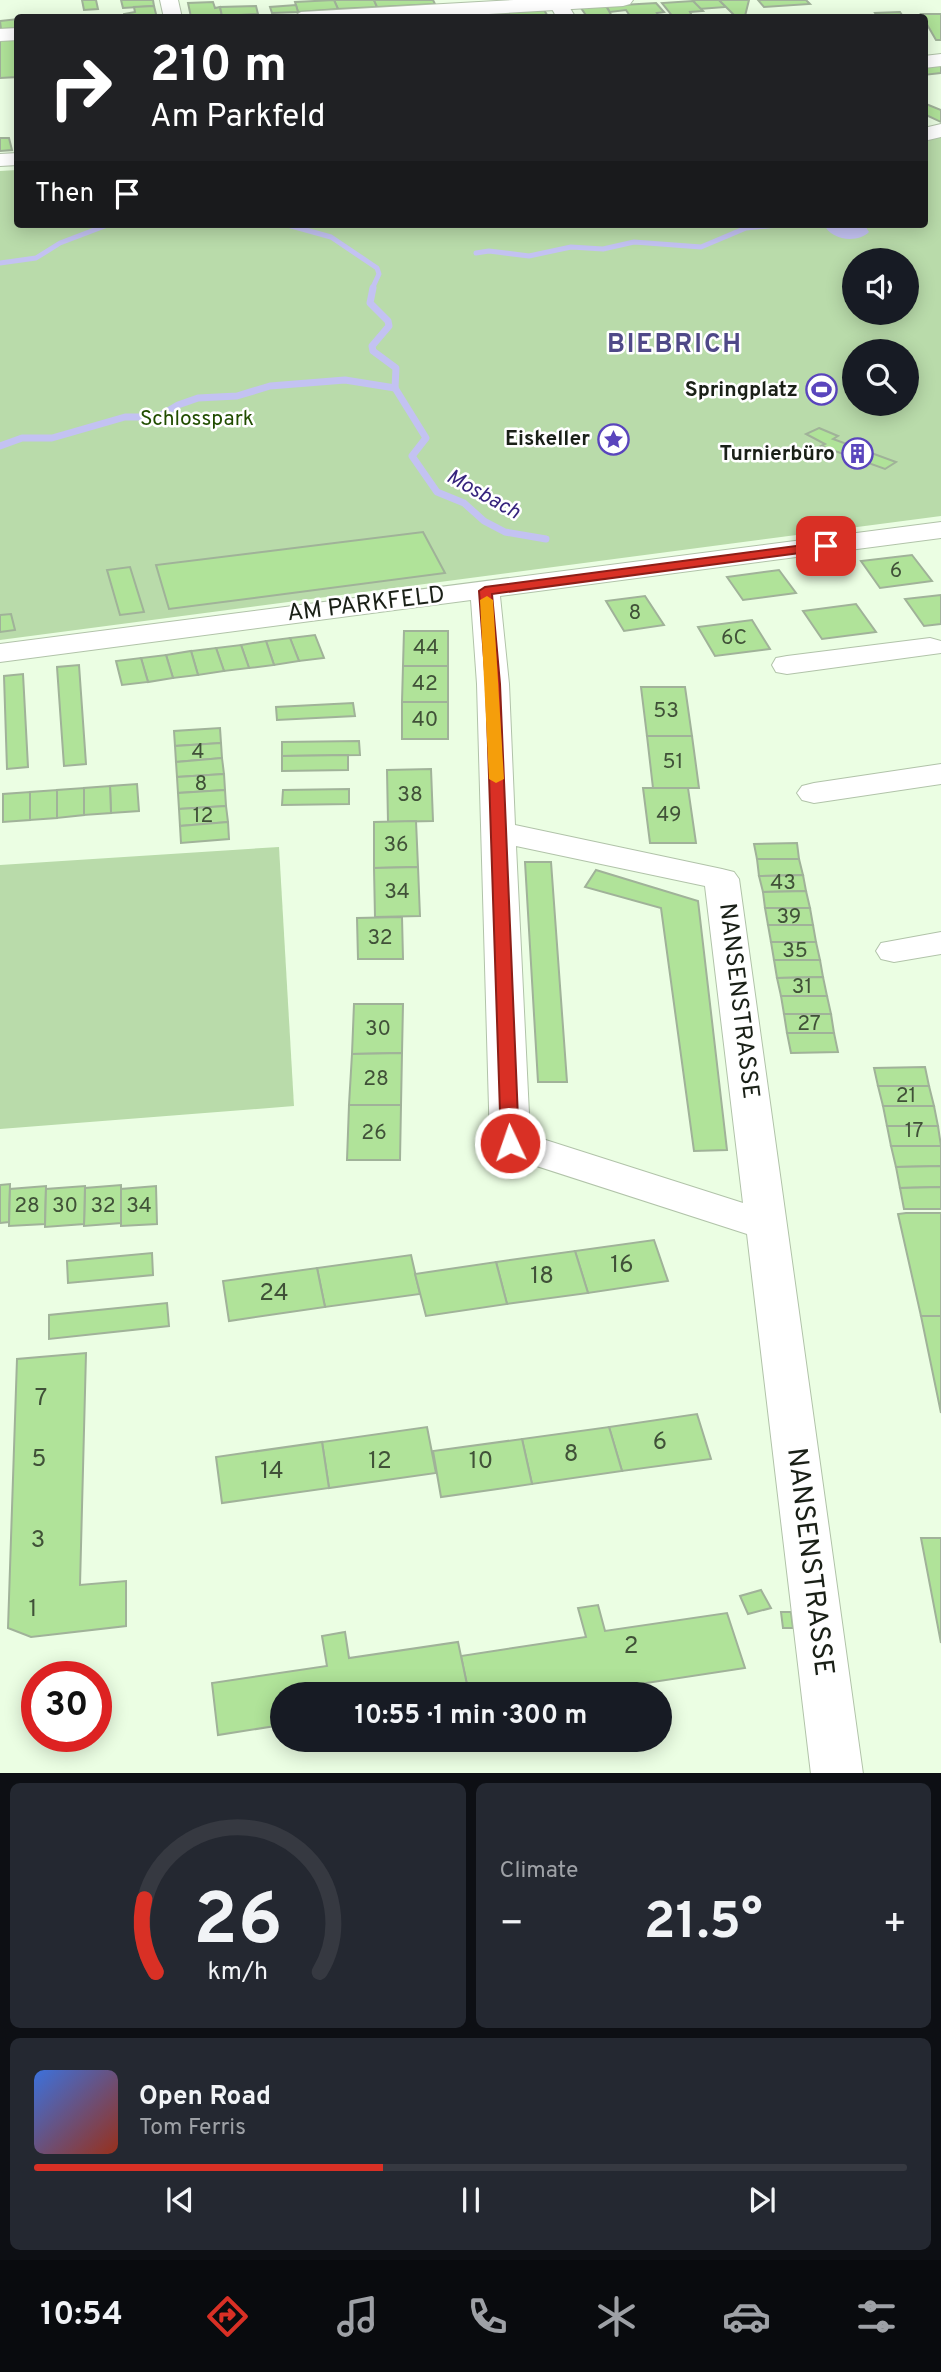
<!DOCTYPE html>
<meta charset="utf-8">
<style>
:root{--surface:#171b24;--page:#242831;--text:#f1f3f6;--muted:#9ea1a6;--line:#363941;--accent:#d93025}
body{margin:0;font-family:Overpass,sans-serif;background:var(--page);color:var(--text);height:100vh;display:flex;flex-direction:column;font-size:26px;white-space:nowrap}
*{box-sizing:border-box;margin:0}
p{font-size:23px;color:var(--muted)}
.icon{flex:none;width:38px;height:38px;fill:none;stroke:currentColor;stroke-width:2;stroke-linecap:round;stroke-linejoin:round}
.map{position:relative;height:1773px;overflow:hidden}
.panel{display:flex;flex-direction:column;gap:10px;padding:10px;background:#0d0f14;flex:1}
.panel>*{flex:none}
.top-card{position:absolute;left:14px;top:14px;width:914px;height:214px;border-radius:7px;box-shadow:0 4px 18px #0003;background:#202124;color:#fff;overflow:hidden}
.fabs{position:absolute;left:842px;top:248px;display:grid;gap:14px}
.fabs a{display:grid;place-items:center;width:77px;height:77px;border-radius:50%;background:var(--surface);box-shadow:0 4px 18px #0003;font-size:35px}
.speed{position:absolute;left:21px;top:1661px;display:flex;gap:14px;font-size:35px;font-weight:700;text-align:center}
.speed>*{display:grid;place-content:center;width:91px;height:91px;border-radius:50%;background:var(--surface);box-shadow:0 4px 18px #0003;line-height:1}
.speed .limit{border:10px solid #d22;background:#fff;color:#111}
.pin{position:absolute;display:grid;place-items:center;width:60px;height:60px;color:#fff;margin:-30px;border-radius:14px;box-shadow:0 4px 10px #0006}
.me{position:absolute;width:77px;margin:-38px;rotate:357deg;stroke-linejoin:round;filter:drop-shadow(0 0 5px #0008)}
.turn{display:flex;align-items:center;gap:24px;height:147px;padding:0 21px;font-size:32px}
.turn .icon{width:91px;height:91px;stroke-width:2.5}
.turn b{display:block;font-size:49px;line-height:60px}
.then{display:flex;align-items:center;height:66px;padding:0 21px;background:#0003;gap:14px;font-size:26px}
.big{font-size:52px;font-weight:700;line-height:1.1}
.panel .tile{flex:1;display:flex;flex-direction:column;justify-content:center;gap:10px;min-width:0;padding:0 24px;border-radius:10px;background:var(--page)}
.panel .dial{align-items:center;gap:0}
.dial svg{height:182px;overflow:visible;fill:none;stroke:var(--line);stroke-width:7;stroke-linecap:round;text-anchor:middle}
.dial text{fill:var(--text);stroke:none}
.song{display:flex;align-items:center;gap:21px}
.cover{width:84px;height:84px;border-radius:10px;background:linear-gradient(135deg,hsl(220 70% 55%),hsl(10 70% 35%))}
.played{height:7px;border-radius:4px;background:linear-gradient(90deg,var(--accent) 40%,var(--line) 40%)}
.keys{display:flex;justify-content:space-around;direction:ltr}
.heat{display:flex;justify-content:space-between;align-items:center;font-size:38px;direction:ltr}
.panel .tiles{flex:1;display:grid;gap:10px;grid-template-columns:1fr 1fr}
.tile:last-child{grid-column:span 2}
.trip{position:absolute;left:270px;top:1682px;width:402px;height:70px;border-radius:35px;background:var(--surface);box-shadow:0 4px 18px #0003;font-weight:700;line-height:70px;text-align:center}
.tabs{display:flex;height:112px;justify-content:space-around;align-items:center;background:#090b0e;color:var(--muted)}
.tabs .icon{width:49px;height:49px}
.tabs .active{color:var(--accent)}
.tabs b{font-size:32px;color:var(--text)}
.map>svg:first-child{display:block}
</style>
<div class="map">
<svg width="941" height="1774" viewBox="0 0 941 1774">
<rect width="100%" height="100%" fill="#ebfee3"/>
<g fill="#b9dbaa" fill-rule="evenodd">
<path d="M941 135V516L0 640V171L17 170 18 224H924V140ZM854 261H906V313H854ZM854 352H906V404H854Z"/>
<path d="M279 847 294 1106 0 1129V865Z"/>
</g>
<path fill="#c3c2f2" d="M824 224H864L869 232C857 244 830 240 824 224Z"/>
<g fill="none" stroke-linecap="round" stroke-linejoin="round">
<g stroke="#c3c2f2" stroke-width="5">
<path d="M284 224 331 237 377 268 379 274 372 289"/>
<path d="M476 253 489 251 529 256 571 247 603 249 634 242 701 247 746 228 790 224"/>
<path d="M0 263 36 258 60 243 110 224"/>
</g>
<g stroke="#c3c2f2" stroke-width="7">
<path d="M373 288 370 303 388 321 389 326 372 346 373 351 396 368 395 388 426 438 412 456 437 492 464 503 484 521 505 532 546 539"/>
<path d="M0 446 22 438H52L125 417H158L178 405 198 398 237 396 270 386 345 380 395 388"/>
</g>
</g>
<g fill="#b0e399" stroke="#a0b299" stroke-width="2">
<path d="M82 0H96L98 9 84 10Z"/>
<path d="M121 0H153L154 6 123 8Z"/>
<path d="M334 0H374L377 7 338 9Z"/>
<path d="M334 0 338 9 298 12 295 2Z"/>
<path d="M374 0H433L435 4 377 7Z"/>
<path d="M696 0H719L726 7 699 9 693 1Z"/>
<path d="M719 0H749L745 16H735Z"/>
<path d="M758 0H806L810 4 764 7Z"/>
<path d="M693 1 703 11 690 12 693 18H674L662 3Z"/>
<path d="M213 2 215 8 220 7 222 16 191 17 188 3Z"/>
<path d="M656 3 664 12 657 13 661 18H620L630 16 626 10 610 12 606 6Z"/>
<path d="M296 5 298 12 272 13 270 7Z"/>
<path d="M154 6 157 18H124V14L135 12 134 7Z"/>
<path d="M256 6 258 14 222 16 220 7Z"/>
<path d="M606 6 613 18H588L581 8Z"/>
<path d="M544 10 549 18H511L509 14 498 13Z"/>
<path d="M900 12 904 18H878L875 13Z"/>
<path d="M921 14H941V40H936Z"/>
<path d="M18 19V28L1 29 0 21Z"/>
<path d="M15 39 18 77 0 78V40Z"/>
<path d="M941 63V73L924 75V65Z"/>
<path d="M926 104 941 110V122L924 114V105Z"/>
<path d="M0 138H9L12 150 0 151Z"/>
<path d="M819 428 838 436 833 439 896 462 885 469 821 446 825 444 806 434Z"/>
<path d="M423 532 445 573 169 609 156 565Z"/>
<path d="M912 555 932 581 880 588 861 561Z"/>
<path d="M130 567 144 612 120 615 107 570Z"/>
<path d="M779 570 796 593 743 600 727 577Z"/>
<path d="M941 595V624L924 626 905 599Z"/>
<path d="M645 596 664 625 624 631 606 601Z"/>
<path d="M856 604 876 632 822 639 803 611Z"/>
<path d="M11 614 15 630 0 632V615Z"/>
<path d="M752 620 770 649 715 656 698 627Z"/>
<path d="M404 631H448V666H403Z"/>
<path d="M315 635 324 658 299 661 290 638Z"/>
<path d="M290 638 299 661 274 665 266 641Z"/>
<path d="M266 641 274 665 249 668 241 645Z"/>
<path d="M241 645 249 668 224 671 216 648Z"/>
<path d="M216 648 224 671 198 675 191 651Z"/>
<path d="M191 651 198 675 173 678 166 655Z"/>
<path d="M166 655 173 678 148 682 141 658Z"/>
<path d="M141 658 148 682 122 685 116 661Z"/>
<path d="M79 665 86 764 64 766 57 667Z"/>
<path d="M403 666H448V702H402Z"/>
<path d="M23 674 28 767 7 769 4 676Z"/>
<path d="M641 687H685L692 736H647Z"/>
<rect x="402" y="702" width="46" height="37"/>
<path d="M353 703 355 716 277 720 276 707Z"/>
<path d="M220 728 221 743 175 746 174 731Z"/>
<path d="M647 736H692L699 788H653Z"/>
<path d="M359 741 360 755 282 756V742Z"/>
<path d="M221 743 222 758 176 762 175 746Z"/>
<path d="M348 755V770L282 771V756Z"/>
<path d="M222 758 224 774 177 777 176 762Z"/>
<path d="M431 769 433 821 388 822 387 770Z"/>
<path d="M224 774 225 790 178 793 177 777Z"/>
<path d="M137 784 139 811 111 813 110 786Z"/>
<path d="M110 786 111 813 84 815V788Z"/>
<path d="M84 788V815L57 818V790Z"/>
<path d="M643 788H688L696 843H650Z"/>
<path d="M349 789V804L282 805 283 790Z"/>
<path d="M57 790V818L30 820V792Z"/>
<path d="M225 790 226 806 179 809 178 793Z"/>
<path d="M30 792V820L3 822V794Z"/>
<path d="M226 806 228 822 180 826 179 809Z"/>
<path d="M416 821 418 867 374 868V822Z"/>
<path d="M228 822 229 839 181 843 180 826Z"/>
<path d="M797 843 799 859H757L754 844Z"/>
<path d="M757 859H799L803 875 759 876Z"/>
<path d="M525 862H551L567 1082H538Z"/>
<path d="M418 867 420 916 375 917 374 868Z"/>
<path d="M596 870 698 901 727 1150 694 1151 661 908 585 887Z"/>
<path d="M803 875 806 891 763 892 759 876Z"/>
<path d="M806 891 810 908H765L763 892Z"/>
<path d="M765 908H810L813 925H768Z"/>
<path d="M402 917 403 959H358L357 918Z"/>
<path d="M768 925H813L816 942H771Z"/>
<path d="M771 942H816L820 960H774Z"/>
<path d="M774 960H820L823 977 777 978Z"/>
<path d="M823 977 827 996H781L777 978Z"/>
<path d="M781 996H827L831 1014H784Z"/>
<path d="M354 1004H403L402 1053 352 1054Z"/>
<path d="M784 1014H831L834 1033H787Z"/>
<path d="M787 1033H834L838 1052 791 1053Z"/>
<path d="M402 1053 401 1105H349L352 1054Z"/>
<path d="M925 1067 929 1086H878L874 1068Z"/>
<path d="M878 1086H929L934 1106H883Z"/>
<path d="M349 1105H401L400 1160H347Z"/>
<path d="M883 1106H934L938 1126H887Z"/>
<path d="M887 1126H938L941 1146H891Z"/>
<path d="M891 1146H941V1166L896 1167Z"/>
<path d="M941 1166V1187L900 1188 896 1167Z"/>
<path d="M10 1184 9 1222 0 1223V1185Z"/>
<path d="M121 1185V1223L84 1226 85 1188Z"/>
<path d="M46 1186 45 1224 9 1226 10 1189Z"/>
<path d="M85 1186 84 1224 45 1227 46 1189Z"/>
<path d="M156 1186 157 1224 121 1226V1189Z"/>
<path d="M941 1187V1209H904L900 1188Z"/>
<path d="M906 1213H941V1316H921L898 1214Z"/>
<path d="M654 1240 668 1281 588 1293 575 1251Z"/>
<path d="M575 1251 588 1293 507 1304 496 1262Z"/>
<path d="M152 1253 153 1275 68 1283 67 1261Z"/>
<path d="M411 1255 420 1294 325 1307 317 1268Z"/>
<path d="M496 1262 507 1304 426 1316 415 1274Z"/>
<path d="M317 1268 325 1307 229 1321 223 1281Z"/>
<path d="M167 1303 169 1326 49 1339V1315Z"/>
<path d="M921 1316H941V1413Z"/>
<path d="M86 1353 80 1585 126 1581V1626L31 1637 8 1628 17 1359Z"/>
<path d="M697 1414 711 1459 622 1471 609 1427Z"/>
<path d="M427 1427 436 1473 329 1488 322 1442Z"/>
<path d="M609 1427 622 1471 532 1484 522 1439Z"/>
<path d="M522 1439 532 1484 441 1497 433 1451Z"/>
<path d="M322 1442 329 1488 222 1503 216 1457Z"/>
<path d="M921 1538H941V1643Z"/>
<path d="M761 1590 771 1608 748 1614 740 1596Z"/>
<path d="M598 1605 605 1631 727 1613 745 1668 574 1694H469L461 1656 586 1637 578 1608Z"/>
<path d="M781 1612H791L793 1628H783Z"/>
<path d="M345 1632 349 1658 458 1642 469 1694H282V1725L218 1735 212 1683 327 1666 322 1636Z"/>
</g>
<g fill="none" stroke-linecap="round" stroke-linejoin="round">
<defs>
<g id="street">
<path d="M160 0H178L182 18H164Z"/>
<path d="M547 0H565L576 18H557Z"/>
<path d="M941 54V66L924 68V56Z"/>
<path d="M941 124V137L924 141V128Z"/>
<path d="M18 153V165L0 166V154Z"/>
<path d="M941 522V538L500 596 509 684 515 825 722 869 734 872 739 879 863 1774H811L747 1234 496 1153 490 1143 477 684 471 600 0 662V644ZM516 846 705 886 743 1203 530 1135Z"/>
<path d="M930 638 941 641V653L787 674 776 672 772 665 776 658 787 656Z"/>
<path d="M941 764V784L814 803 802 800 797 793 802 786 814 783Z"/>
<path d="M941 932V954L894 962 881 959 876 951 881 943Z"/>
</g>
<g id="secondary">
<path d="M514 0H633L630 4 623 6 420 18H291L301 12Z"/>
<path d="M18 28V40L0 41V29Z"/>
</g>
</defs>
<use href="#street" stroke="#b1c3a9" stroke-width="2"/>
<use href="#secondary" stroke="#b1c3a9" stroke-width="2"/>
<use href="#street" fill="#fff" fill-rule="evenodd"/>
<use href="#secondary" fill="#fff" fill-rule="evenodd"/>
</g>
<path fill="#d93025" stroke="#8d1f18" stroke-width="2" d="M826 542 832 546 830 549 492 594 500 684 519 1143 517 1147H504L501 1143 486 684 479 591 485 587Z"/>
<path fill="#f59e0b" d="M487 596 493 600 504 779 496 783 489 779 480 600Z"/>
<defs>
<symbol id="stadium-ring" viewBox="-11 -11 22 22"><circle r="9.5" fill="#fff" stroke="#5a45bd" stroke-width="1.5"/><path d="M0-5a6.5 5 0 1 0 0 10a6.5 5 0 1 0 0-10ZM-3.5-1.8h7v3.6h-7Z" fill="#5a45bd"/></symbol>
<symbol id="sight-ring" viewBox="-11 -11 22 22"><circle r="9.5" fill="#fff" stroke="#5a45bd" stroke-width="1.5"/><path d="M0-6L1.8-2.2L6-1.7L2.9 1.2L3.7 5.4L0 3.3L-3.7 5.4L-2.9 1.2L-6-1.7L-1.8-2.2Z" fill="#5a45bd"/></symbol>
<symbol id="building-ring" viewBox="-11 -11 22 22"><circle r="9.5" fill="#fff" stroke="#5a45bd" stroke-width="1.5"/><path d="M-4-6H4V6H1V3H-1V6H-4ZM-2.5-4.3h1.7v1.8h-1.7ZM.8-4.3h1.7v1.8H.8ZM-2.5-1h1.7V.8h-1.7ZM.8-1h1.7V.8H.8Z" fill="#5a45bd"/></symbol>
</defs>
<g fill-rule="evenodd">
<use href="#stadium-ring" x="804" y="372" width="35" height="35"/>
<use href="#sight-ring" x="596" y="422" width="35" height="35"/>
<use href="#building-ring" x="840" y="436" width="35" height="35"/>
</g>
<g text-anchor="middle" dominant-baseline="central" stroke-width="5" stroke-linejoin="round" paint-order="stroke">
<g font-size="21" font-weight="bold" fill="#1a2017" stroke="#fff" text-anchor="end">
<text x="798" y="390">Springplatz</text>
<text x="590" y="439">Eiskeller</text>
<text x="835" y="454">Turnierbüro</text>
</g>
<g font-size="21" fill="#214d00" stroke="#fff">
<text x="197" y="419">Schlosspark</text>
</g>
<g font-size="21" font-style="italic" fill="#36247d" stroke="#fff">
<text transform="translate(483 495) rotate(29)">Mosbach</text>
</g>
<g font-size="21" fill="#405138">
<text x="896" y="571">6</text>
<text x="635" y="613">8</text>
<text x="734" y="638">6C</text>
<text x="426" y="648">44</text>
<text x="425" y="684">42</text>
<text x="666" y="711">53</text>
<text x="425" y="720">40</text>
<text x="198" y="752">4</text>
<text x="673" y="762">51</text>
<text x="201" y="784">8</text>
<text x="410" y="795">38</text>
<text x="669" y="815">49</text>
<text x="203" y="816">12</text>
<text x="396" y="845">36</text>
<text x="783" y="883">43</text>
<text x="397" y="892">34</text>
<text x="789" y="917">39</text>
<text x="380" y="938">32</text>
<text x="795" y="951">35</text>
<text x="802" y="987">31</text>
<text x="809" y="1024">27</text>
<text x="378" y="1029">30</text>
<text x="376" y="1079">28</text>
<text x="906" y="1096">21</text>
<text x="914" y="1131">17</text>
<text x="374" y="1133">26</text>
<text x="27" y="1206">28</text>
<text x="65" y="1206">30</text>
<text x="103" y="1206">32</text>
<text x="139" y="1206">34</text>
</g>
<g font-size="24" fill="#1a2017" stroke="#fff">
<text transform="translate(366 605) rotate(-7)">AM PARKFELD</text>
<text transform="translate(738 1001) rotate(83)">NANSENSTRASSE</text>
</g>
<g font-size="24" fill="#405138">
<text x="622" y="1266">16</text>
<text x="542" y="1277">18</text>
<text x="274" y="1294">24</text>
<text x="41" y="1399">7</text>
<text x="660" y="1443">6</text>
<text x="571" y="1455">8</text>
<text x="39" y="1460">5</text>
<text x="380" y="1462">12</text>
<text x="481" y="1462">10</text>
<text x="272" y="1472">14</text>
<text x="38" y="1541">3</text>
<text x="33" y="1610">1</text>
<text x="631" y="1647">2</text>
</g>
<g font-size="26" font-weight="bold" letter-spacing="2" fill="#4f4988" stroke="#fff">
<text x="675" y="345">BIEBRICH</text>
</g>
<g font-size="28" fill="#1a2017" stroke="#fff">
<text transform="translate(809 1562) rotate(83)">NANSENSTRASSE</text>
</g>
</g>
</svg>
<div class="fabs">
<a><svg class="icon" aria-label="sound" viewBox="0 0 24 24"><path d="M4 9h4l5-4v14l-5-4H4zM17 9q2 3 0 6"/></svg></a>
<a><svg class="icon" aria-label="search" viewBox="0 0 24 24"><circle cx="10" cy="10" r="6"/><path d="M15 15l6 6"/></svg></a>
</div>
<div class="speed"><div class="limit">30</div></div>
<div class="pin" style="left:826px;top:546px;background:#d93025"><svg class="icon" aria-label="arrive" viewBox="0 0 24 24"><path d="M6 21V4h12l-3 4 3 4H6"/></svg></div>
<svg class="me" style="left:510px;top:1143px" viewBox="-20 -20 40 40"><circle r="17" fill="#d93025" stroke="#fff" stroke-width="3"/><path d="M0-11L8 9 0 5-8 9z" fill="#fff"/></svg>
<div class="trip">10:55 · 1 min · 300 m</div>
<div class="top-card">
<div class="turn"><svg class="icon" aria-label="right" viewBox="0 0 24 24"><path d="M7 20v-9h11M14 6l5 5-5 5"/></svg><div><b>210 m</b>Am Parkfeld</div></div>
<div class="then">Then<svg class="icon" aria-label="arrive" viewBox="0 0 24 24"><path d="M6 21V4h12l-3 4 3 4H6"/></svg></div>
</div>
</div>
<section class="panel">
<div class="tiles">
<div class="tile dial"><svg viewBox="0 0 100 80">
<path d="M14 69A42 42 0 1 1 86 69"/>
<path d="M14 69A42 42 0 0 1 9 37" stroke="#d93025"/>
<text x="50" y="56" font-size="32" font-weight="700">26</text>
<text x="50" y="72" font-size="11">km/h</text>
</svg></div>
<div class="tile"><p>Climate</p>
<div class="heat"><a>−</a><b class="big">21.5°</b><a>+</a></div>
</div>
<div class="tile">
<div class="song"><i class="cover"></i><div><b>Open Road</b><p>Tom Ferris</p></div></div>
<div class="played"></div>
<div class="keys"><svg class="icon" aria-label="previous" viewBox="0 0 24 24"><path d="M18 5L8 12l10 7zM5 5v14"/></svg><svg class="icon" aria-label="pause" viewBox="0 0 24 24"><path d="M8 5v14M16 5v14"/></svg><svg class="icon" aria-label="next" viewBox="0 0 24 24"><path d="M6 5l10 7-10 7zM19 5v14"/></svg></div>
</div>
</div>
</section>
<nav class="tabs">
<b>10:54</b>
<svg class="icon active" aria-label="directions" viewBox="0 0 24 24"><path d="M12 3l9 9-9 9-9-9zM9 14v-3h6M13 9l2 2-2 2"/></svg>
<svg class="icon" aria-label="music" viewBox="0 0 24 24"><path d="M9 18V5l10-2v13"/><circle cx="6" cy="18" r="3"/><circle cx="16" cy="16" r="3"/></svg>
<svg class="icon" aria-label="phone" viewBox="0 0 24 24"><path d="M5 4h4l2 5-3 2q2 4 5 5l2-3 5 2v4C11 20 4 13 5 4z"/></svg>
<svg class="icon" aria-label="climate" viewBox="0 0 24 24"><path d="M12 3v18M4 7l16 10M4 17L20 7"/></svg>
<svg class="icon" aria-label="car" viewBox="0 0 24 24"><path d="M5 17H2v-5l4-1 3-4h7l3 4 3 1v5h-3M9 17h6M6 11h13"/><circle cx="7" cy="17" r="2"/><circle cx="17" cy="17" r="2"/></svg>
<svg class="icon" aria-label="filters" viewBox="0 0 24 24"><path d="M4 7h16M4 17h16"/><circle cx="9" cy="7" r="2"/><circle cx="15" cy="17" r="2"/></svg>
</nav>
